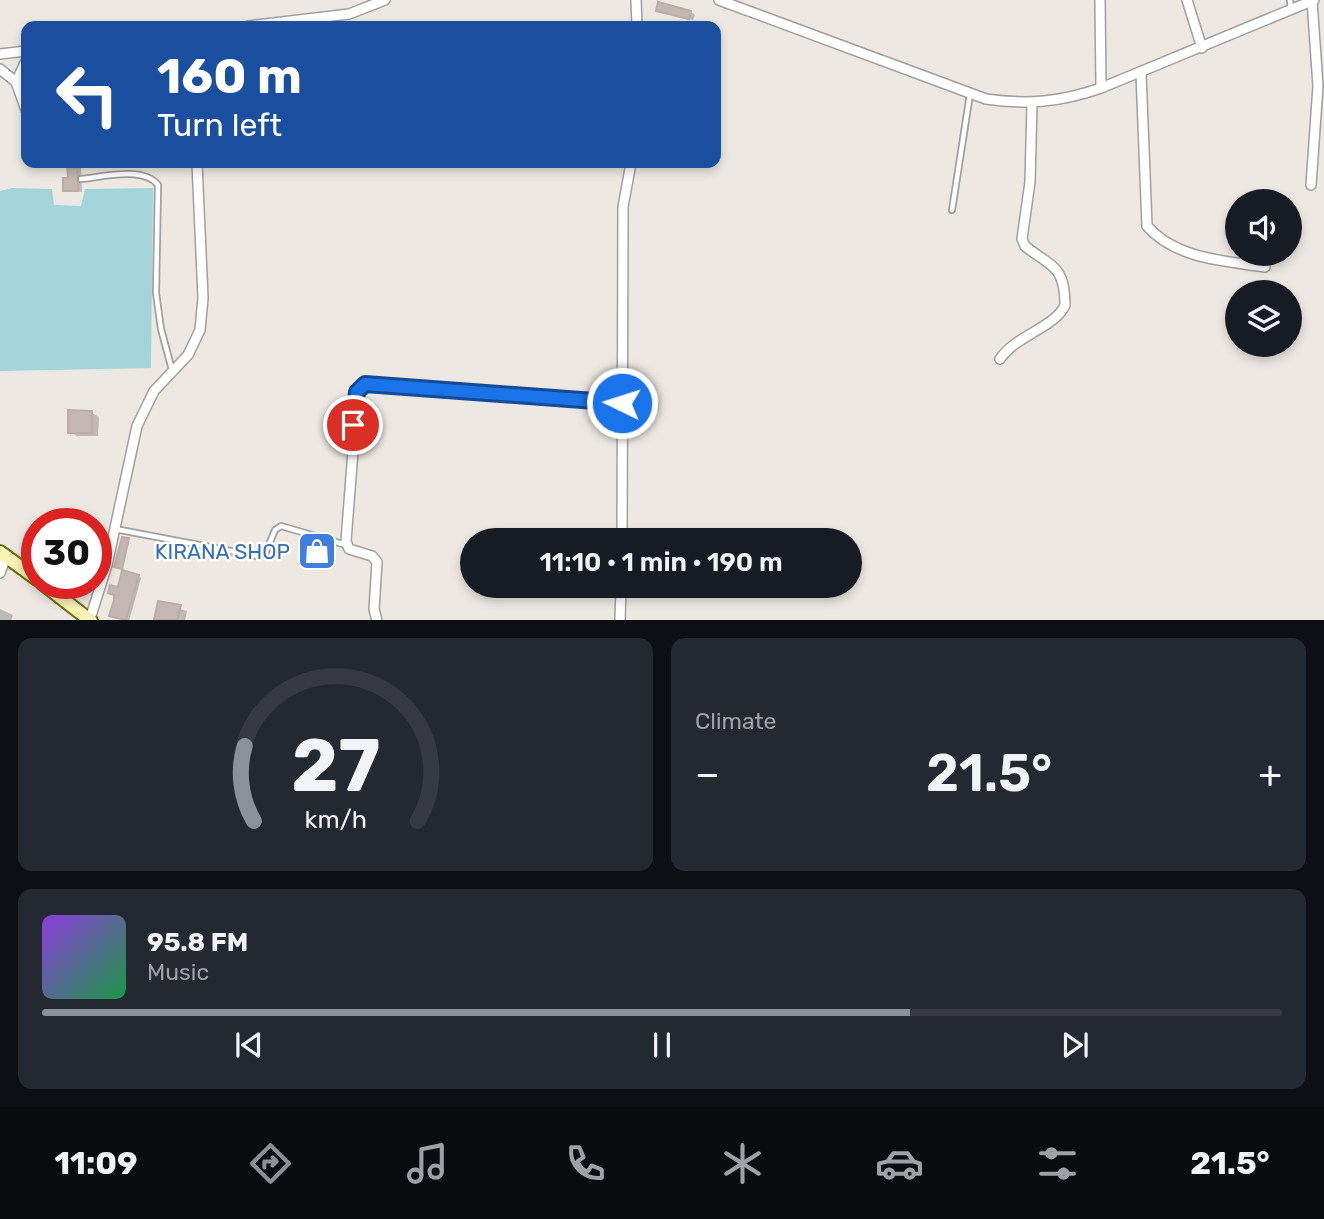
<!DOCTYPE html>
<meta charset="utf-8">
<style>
:root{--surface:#171b24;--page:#242831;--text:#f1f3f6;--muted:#9ea1a6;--line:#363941;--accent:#8c9099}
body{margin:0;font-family:Rubik,sans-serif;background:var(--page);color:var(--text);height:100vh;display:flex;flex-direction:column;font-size:26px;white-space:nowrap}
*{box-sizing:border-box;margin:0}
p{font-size:23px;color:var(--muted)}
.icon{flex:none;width:38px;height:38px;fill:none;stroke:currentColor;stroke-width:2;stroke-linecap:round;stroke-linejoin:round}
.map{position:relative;height:620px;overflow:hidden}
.details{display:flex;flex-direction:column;gap:18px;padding:18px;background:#0d0f14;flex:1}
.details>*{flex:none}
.banner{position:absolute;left:21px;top:21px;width:700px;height:147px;border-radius:14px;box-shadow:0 4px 10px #0003;background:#1a4fa0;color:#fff;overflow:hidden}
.buttons{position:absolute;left:1225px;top:189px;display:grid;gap:14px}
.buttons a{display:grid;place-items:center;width:77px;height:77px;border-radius:50%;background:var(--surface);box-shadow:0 4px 10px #0003;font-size:35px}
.speed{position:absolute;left:21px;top:508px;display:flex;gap:14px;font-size:35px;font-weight:700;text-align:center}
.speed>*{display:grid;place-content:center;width:91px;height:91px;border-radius:50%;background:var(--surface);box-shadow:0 4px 10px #0003;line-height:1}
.speed .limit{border:10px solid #d22;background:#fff;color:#111}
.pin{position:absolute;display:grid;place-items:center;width:60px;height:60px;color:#fff;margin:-30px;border:4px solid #fff;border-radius:50%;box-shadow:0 2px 7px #0007}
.me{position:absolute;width:77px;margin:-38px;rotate:274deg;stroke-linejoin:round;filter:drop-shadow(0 0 5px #0008)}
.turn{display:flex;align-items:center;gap:24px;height:147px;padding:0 21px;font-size:32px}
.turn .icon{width:91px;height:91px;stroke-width:2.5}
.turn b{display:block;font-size:49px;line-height:60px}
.big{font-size:52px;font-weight:600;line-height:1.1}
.details .card{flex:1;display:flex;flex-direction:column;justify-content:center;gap:10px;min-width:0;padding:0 24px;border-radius:14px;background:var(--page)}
.details .dial{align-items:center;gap:0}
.dial svg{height:182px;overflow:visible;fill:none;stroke:var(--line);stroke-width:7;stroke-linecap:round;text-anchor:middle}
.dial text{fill:var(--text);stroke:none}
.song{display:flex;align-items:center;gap:21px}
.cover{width:84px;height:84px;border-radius:10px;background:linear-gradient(135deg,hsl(270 70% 55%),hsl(140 70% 35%))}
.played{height:7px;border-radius:4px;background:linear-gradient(90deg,var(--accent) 70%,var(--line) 70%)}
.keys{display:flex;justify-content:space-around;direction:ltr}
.heat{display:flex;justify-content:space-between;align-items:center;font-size:38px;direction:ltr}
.details .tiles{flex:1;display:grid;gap:18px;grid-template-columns:1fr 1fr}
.card:last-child{grid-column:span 2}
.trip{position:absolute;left:460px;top:528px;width:402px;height:70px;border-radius:35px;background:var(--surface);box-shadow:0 4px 10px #0003;font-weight:600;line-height:70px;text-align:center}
.tabs{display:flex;height:112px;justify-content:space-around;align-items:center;background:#090b0e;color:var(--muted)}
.tabs .icon{width:49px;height:49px}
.tabs .selected{color:var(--accent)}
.tabs b{font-size:32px;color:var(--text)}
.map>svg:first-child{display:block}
</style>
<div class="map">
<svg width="1324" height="621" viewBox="0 0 1324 621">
<rect width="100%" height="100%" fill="#ede8e2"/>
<path fill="#a3d4da" d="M12 188 52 189 54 205 81 206 85 189 153 188 151 368 0 371V191Z"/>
<g fill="#0003">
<path d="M662 12H691L695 15 693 20Z"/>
<path d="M68 163H100L81 165 82 192 65 190 69 180Z"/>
<path d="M92 413 99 417 98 436H77L70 432Z"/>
<path d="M128 540 123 568 117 567Z"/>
<path d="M138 576 141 578 129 621 114 617Z"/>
<path d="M160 603 187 611 185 621H156Z"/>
<path d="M0 609 13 615 11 621H0Z"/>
</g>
<g fill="#c2b7b2" stroke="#beada5" stroke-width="2">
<path d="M658 2 691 11 689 19 656 11Z"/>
<path d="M67 163H77L78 191H63V178H68Z"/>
<path d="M68 410 92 411V433H68Z"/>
<path d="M122 537 129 538 122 569 114 567Z"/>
<path d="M122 570 139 575 126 620 109 616 114 600V595L108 593 110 585 118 587Z"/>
<path d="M158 601 181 605 177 620H154Z"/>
</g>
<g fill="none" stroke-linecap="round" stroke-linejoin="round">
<defs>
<g id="lane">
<path d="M1290 0 1291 10"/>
<path d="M81 179C102 177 143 166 158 185L156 293 161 329 172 370"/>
<path d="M952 210 970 94"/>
<path d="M115 529 257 556 265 554 275 530 281 526 346 545"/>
</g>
<g id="street">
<path d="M636 0 637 26"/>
<path d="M719 0 986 99C1027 105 1061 102 1101 88L1314 0"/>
<path d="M1100 0 1101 88"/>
<path d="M1187 0 1202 48"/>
<path d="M248 26 349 14 385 0"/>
<path d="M0 54 26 51"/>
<path d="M0 69 16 82 26 110"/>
<path d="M1141 73 1147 226C1176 259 1225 261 1265 267"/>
<path d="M16 82 26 61"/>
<path d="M1311 185 1318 86 1312 1"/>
<path d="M1000 359C1016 335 1056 327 1065 305 1065 265 1051 267 1025 246L1022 239 1030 182 1032 104"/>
<path d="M622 541 623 207 631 163"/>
<path d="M0 573 6 557"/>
<path d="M90 619 107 565 137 426 154 391 188 355 200 330 203 298 197 163"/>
<path d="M377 621 374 609 377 562 372 556 349 549 346 541 358 387 373 384 622 403"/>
<path d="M620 621 621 586"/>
</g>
<g id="secondary">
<path d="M0 552 37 579"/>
<path d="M42 583 91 621"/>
</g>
</defs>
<use href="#lane" stroke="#a0a0a0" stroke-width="8"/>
<use href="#street" stroke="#a0a0a0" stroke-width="12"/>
<use href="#secondary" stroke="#6f6e08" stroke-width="16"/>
<use href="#lane" stroke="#fff" stroke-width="4.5"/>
<use href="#street" stroke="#fff" stroke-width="9"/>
<use href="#secondary" stroke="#f7f3b7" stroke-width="12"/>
</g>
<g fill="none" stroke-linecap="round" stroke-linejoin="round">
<defs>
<path id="route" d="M353 425 357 392 365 384 622 403"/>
</defs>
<use href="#route" stroke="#114b97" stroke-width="18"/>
<use href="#route" stroke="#1a73e8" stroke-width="12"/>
</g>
<defs>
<symbol id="shop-square" viewBox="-11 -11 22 22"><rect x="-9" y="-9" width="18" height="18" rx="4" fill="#3f7fe0" stroke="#fff"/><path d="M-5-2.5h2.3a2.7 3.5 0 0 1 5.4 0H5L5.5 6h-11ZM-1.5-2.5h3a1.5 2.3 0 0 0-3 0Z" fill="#fff"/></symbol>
</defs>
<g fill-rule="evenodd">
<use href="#shop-square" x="295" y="529" width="44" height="44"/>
</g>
<g text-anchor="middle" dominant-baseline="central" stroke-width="5" stroke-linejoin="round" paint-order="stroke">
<g font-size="21" fill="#366cbe" stroke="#fff" text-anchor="end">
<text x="290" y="551">KIRANA SHOP</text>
</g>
</g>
</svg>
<div class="buttons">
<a><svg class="icon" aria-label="sound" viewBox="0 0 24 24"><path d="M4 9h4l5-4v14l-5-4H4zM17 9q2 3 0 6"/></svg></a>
<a><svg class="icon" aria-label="layers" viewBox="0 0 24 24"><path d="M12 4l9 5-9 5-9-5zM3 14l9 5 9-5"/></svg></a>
</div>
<div class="speed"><div class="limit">30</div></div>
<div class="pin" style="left:353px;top:425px;background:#d93025"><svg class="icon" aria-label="arrive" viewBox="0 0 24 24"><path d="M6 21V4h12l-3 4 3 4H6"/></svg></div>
<svg class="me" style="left:622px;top:403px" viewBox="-20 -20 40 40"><circle r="17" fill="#1a73e8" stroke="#fff" stroke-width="3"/><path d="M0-11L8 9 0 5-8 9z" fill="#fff"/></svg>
<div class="trip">11:10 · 1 min · 190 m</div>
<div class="banner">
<div class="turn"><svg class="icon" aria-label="left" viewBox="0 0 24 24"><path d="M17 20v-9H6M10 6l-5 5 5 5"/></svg><div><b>160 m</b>Turn left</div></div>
</div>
</div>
<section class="details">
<div class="tiles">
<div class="card dial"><svg viewBox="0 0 100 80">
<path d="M14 69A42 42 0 1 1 86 69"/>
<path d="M14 69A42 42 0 0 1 10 36" stroke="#8c9099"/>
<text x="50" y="56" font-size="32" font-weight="700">27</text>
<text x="50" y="72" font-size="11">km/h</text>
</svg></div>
<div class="card"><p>Climate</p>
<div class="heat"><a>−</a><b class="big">21.5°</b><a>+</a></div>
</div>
<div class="card">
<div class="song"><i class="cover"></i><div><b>95.8 FM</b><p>Music</p></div></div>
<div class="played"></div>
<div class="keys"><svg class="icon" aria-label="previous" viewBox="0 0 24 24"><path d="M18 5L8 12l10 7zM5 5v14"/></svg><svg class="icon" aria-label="pause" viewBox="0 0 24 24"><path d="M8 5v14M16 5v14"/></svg><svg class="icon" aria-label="next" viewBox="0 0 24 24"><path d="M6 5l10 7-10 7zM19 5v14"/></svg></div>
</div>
</div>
</section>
<nav class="tabs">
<b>11:09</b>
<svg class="icon selected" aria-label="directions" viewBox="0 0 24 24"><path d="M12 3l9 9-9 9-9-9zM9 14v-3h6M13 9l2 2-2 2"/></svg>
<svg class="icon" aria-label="music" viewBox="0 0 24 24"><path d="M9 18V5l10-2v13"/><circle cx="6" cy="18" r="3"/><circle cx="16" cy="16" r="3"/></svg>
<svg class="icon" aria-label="phone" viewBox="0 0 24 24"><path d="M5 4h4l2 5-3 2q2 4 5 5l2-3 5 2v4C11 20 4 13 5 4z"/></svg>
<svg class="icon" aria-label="climate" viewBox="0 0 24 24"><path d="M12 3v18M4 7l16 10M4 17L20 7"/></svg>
<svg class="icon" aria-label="car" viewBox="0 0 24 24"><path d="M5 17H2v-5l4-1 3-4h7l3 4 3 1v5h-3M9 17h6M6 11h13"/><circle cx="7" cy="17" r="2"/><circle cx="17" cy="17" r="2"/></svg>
<svg class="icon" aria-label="filters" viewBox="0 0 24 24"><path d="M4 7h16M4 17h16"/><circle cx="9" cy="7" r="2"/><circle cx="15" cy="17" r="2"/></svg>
<b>21.5°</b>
</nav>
